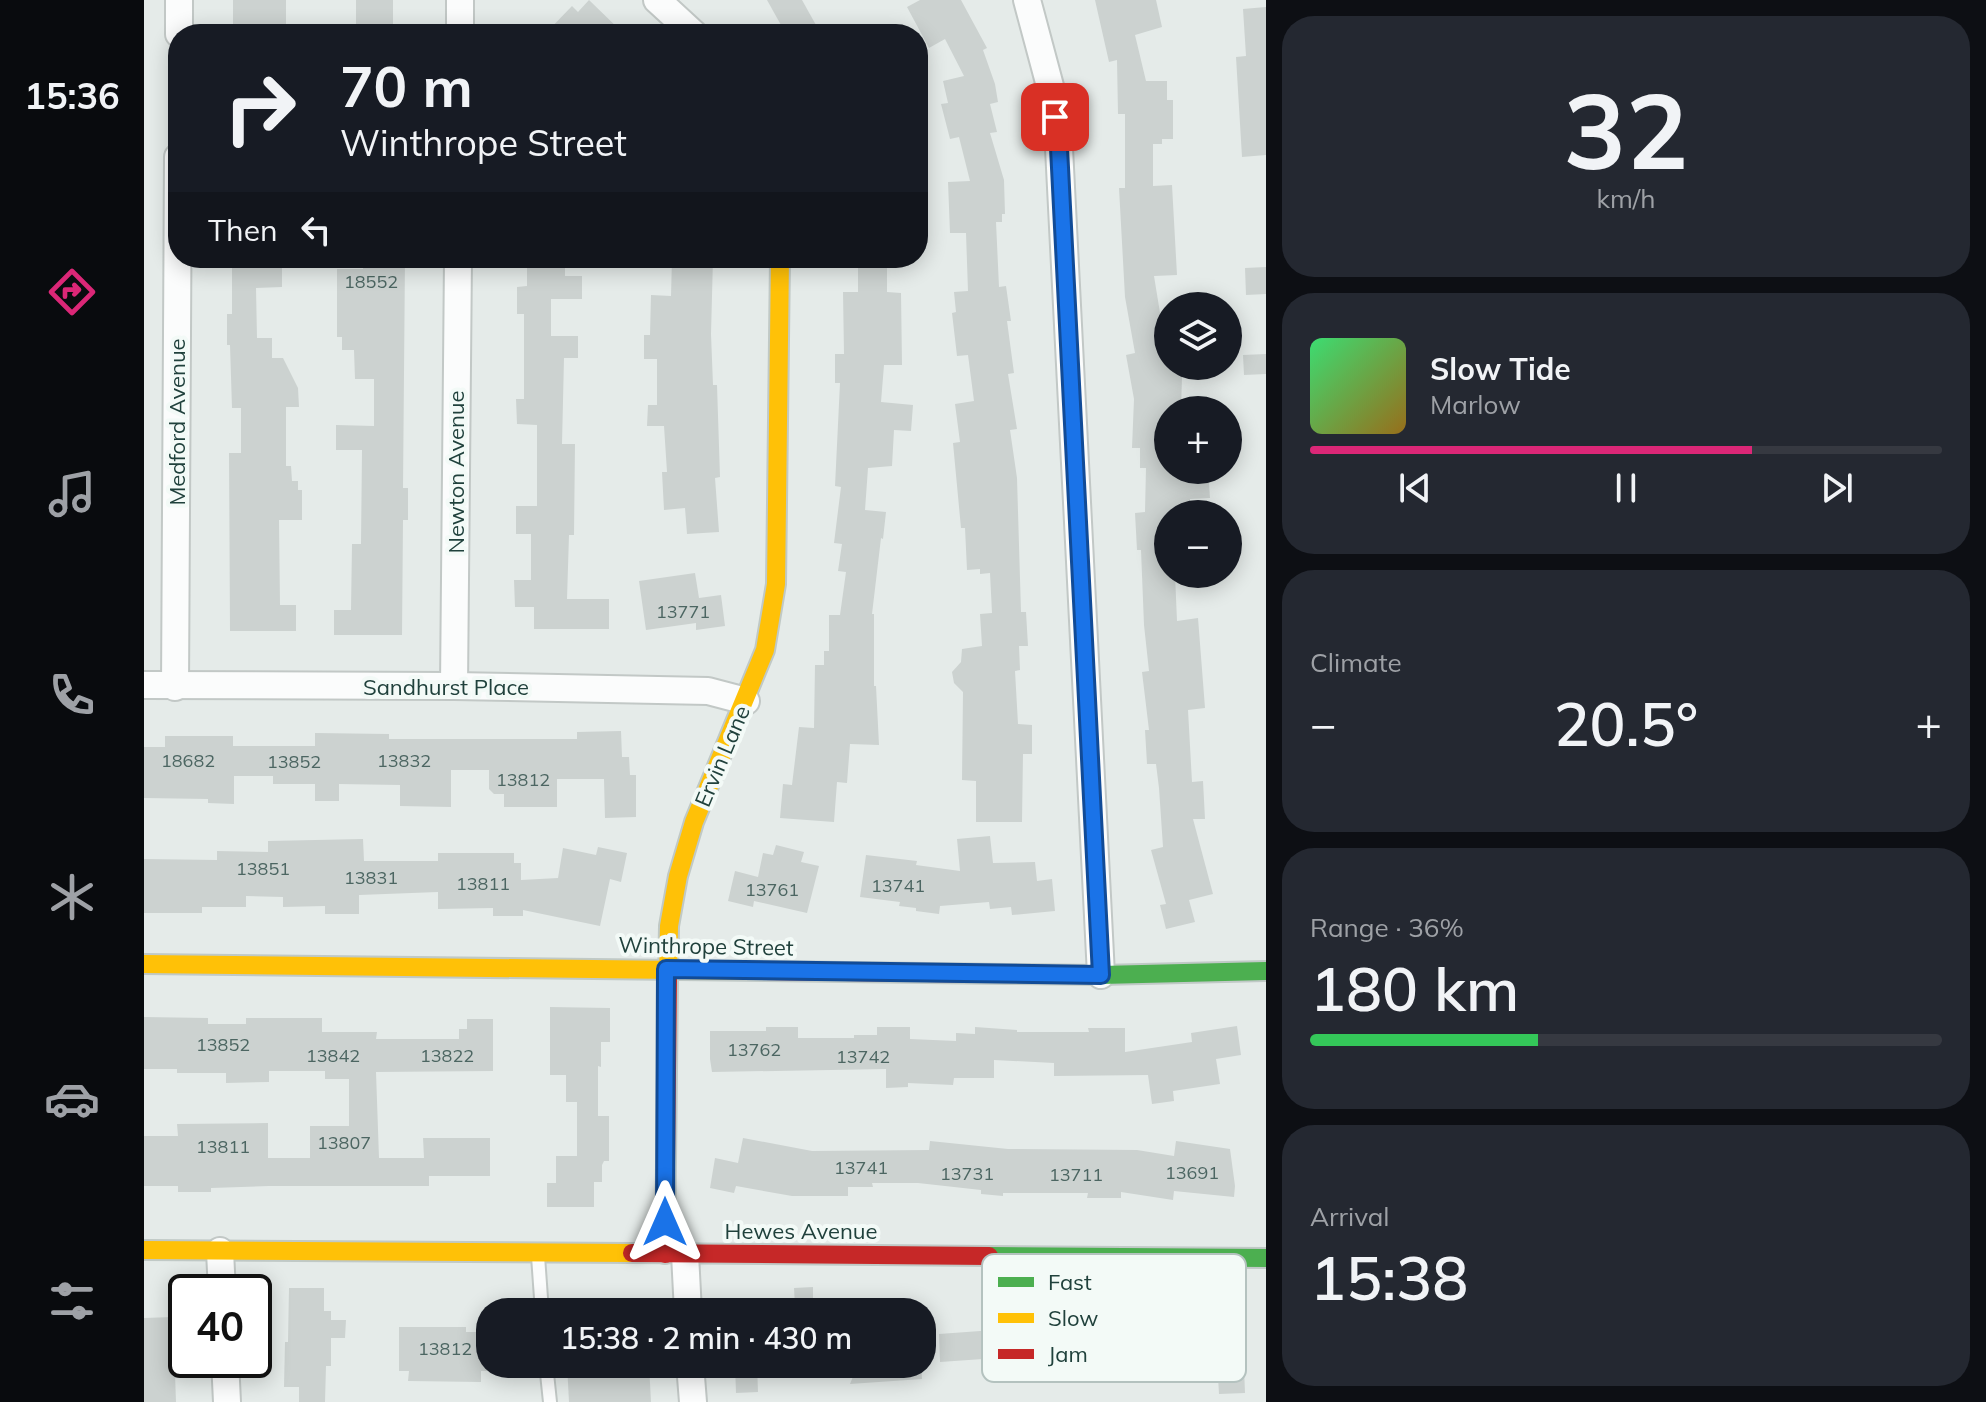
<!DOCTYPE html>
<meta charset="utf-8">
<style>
:root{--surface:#171b24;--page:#242831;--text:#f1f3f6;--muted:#9ea1a6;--line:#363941;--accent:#db2777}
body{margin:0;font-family:Mulish,sans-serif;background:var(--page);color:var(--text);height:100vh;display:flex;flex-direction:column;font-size:30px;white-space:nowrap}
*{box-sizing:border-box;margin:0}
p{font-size:26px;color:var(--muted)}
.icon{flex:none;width:44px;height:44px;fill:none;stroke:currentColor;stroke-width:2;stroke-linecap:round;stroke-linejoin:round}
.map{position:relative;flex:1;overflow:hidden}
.drawer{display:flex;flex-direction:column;gap:16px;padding:16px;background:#0d0f14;width:720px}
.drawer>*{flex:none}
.banner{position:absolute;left:24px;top:24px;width:760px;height:244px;border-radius:32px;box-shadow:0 4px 20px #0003;background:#171b24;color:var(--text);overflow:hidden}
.controls{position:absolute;left:1010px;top:292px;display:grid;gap:16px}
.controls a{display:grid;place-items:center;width:88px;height:88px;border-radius:50%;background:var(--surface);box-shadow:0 4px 20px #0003;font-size:40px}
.speed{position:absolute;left:24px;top:1274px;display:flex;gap:16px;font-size:40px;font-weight:700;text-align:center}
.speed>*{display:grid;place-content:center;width:104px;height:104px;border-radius:50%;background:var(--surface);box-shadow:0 4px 20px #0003;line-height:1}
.speed .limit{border:4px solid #111;border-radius:12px;background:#fff;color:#111}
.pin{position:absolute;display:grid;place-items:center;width:68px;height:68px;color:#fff;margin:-34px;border-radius:16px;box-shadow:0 4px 12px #0006}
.me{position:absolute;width:88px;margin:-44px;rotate:0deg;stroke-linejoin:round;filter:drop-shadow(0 0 6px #0008)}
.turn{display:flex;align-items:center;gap:28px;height:168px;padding:0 40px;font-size:36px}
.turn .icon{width:104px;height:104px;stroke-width:2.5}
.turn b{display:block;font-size:56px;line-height:68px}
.then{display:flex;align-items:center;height:76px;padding:0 40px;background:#0003;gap:16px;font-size:30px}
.big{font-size:60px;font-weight:600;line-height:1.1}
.drawer .widget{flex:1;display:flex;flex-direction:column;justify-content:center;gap:12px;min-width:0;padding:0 28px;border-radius:32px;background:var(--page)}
.drawer .dial{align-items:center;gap:0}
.dial b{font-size:104px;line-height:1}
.song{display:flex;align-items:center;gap:24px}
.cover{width:96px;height:96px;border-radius:12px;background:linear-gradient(135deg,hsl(140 70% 55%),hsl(40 70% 35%))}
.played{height:8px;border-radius:4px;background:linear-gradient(90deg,var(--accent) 70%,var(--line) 70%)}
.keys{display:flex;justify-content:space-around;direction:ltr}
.heat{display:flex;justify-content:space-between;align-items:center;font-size:44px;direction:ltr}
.charge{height:12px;border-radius:6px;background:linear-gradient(90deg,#34c759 36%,var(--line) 0)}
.trip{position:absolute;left:332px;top:1298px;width:460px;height:80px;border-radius:32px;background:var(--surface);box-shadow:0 4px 20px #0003;font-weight:600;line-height:80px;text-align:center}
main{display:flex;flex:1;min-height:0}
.menu{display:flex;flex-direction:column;width:144px;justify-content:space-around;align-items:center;background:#090b0e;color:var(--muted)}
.menu .icon{width:56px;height:56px}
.menu .on{color:var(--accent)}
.menu b{font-size:36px;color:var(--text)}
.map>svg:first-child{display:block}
</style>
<main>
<nav class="menu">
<b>15:36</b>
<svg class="icon on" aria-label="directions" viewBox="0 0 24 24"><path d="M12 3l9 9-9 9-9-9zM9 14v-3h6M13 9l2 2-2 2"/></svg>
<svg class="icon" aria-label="music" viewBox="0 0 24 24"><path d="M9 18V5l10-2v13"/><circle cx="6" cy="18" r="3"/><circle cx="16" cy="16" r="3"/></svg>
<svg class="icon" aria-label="phone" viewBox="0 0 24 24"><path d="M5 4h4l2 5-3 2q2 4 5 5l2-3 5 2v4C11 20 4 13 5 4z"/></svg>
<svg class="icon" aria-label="climate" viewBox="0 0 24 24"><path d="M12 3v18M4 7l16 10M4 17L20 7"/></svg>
<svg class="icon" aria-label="car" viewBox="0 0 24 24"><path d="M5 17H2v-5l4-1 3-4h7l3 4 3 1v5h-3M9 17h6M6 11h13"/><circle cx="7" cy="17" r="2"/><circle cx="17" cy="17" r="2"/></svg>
<svg class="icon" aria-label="filters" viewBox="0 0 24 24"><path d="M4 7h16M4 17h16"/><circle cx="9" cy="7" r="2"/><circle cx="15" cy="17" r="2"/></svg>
</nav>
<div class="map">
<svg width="1122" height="1402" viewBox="0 0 1122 1402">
<rect width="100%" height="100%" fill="#e5ebe9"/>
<g fill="#ccd2d0">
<path d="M89 0H142V24H130V34H89Z"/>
<rect x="212" y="0" width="37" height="34"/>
<path d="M445 0 480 34H401L428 6 434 12Z"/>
<path d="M623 0H658L677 34H642Z"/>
<path d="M776 0H817L843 48 839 50 851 84 854 102 846 104 853 132 846 133 860 180 861 214H858V222H852L855 287 862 286 867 321H863L870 373 864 374 873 429 866 430 873 478 877 612H882L884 646H875L876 670 871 671 874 724 888 725V754H879L878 822H832V781L818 780 819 692 810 683 808 672 817 662 818 649 838 646 836 614 848 613 846 573 836 574V569L823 570 821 528H817L809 443 816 442 811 404 830 401 824 355 813 356 808 313 812 312 810 292 824 291 822 233H806L804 182 826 181 815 137 806 139 797 104 804 103 799 81 820 76 801 39 785 48 763 7Z"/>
<path d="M951 0H1012L1018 27 991 35 1002 81H1023V100H1029V139H1018V144H1009V186L1028 185 1033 275 1010 276 1017 319 1022 318 1024 332V366H1036L1038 377 1037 410H1024V470H1064L1066 498 1046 499V514H1024V574H1031L1033 621 1054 618 1061 708 1044 710 1048 782 1059 781 1061 819H1049L1069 894 1045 900 1051 922 1022 929 1016 905 1022 904 1007 850 1019 847 1015 788 1012 764H1003L1001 730H1005L998 672 1005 671 1000 625 997 550H993L991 513 1001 512 1002 468H996V448H988L990 399 982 355 991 353 981 297 975 188H981V114H974L973 60 965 62Z"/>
<path d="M1122 7V155L1098 157 1092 57 1102 56 1099 9Z"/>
<path d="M88 258H138V287L112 288 113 338H128V358H139L154 388 155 407H142V466H147L148 481H154V490H158V520H135L136 605H152V631H86L85 453H97V408H88L86 345H83V314H88Z"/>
<path d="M220 258H261L259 488H264V520H259L258 635H190V610H207L208 544H217L218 450H192V425L230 426V379H211L210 350H198V337H193V269H219Z"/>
<path d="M383 258H421V276H438V299H407V336H434V358H420L418 444H431L430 535H425L423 599H465V629H390V607H371L370 580H387V534H372V506H393V425L373 424 372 399H380V314H373V287L383 286Z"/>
<path d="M528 258H569L567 334 569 385H573L576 477 571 478 575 532 543 534 541 508 520 510 518 472H523L520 426H503L504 405H513V359H500V335H506L507 295 527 296Z"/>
<path d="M714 258H743V292L757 293 758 365H740L737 402 769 405 767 431 750 430 748 466 724 468 721 510 742 512 739 539 737 538 728 614H730V686H732L735 745 706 744 703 783 693 782 690 822 636 818 639 784 648 785 655 727 670 728 671 665H680V651H685V615H696L702 572 694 571 698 544 690 543 697 487 691 486 696 383H691V354H700L699 292H714Z"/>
<path d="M1122 267V294L1102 295 1101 268Z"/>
<path d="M1122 354V374L1100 375 1099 355Z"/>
<path d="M551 573 555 598 577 595 581 626 552 630V623L502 630 495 581Z"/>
<path d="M477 731 478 757H485L486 775H492V817L461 818 460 779H413V807H360V794H350L345 789V770H307V807L256 806V785L195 784V801H171V784H129V776H90V804L64 803V799L0 798V747H21V736H89V746H171V733L245 734V739H433V732Z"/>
<path d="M846 836 849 863 891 862 893 881 908 879 911 911 868 915 867 907 846 909 845 902 796 906 795 914 772 911V908L755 906 756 902 716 897 722 855 773 861 772 865 816 871 813 839Z"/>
<path d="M219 839 220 861H294V853H370V863H377V880L414 878 419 848 452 855 454 847 483 853 477 882 466 879 456 926 379 910V916H349V908L294 909V892L215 895V914H181V906L139 907V897L102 896V907H58V913H0V859L73 860V851L124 852V841Z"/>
<path d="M632 845 660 852 657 862 675 866 663 913 610 901 609 907 584 901 591 871 614 877 619 853 629 855Z"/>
<path d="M406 1007 466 1008V1042H457V1067L454 1066V1116H465V1161H460L458 1165V1182H450V1207H403V1183H412V1156H433V1102H422V1075H406Z"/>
<path d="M0 1017 64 1018V1024H102V1018H178V1032H233L232 1039H315V1029H323V1019H349V1071L232 1072 235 1158H280L279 1138H346V1176H285V1186H125L67 1188V1192H34V1186H0V1136H34L33 1124 124 1123V1158H166V1126H205V1079H181V1071H125V1082L82 1083V1073H33V1069H0Z"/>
<path d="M1093 1026 1097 1055 1072 1059 1076 1084 1029 1091 1030 1101 1008 1104 1004 1075 910 1076V1063L850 1060V1078H810L809 1085 764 1083V1087L742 1088V1069L568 1072 566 1059V1031H622V1027H654V1038H710V1035H733V1027H766V1039L812 1041V1033L831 1034V1027L873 1030V1032H945L944 1028H981V1052L1048 1042 1047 1033Z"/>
<path d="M599 1138 668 1151 785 1150 786 1141 864 1149 993 1150 1030 1156 1032 1141 1086 1149 1091 1186 1090 1197 1030 1191 1029 1200 977 1192V1198H943L944 1193H859V1196L837 1194V1190L774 1183H728L729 1187H704V1196H648L592 1186 590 1193 566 1188 571 1158 594 1163Z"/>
<path d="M669 1287V1305L651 1306 650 1288Z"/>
<path d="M145 1288H180V1311H187V1320H202L201 1338H187V1366H182L181 1402H155V1387H140L141 1342H144Z"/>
<path d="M1098 1316 1101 1393 1075 1394 1074 1377 1021 1379 1019 1345 1056 1343V1337L1072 1336 1071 1318Z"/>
<path d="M29 1317 32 1402H0V1318Z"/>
<path d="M999 1320 1001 1359 967 1360V1371H945V1357L891 1359V1363L839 1366V1359L796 1362 795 1334 891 1327 892 1332 944 1330V1323Z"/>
<path d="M255 1327H322V1332H346V1371H337V1382L264 1381 265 1371H255Z"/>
<path d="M423 1364H505L507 1402H425Z"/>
<path d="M591 1364H613L614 1392 592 1393Z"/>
<path d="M714 1364H777L778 1379 706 1384Z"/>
</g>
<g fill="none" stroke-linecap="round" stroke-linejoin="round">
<defs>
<g id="lane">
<path d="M394 1256 398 1312"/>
<path d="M402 1364 406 1402"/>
</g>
<g id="street">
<path d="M513 0 550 34"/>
<path d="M883 0 906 86 915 148 957 975"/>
<path d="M35 34V0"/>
<path d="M316 34V0"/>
<path d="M0 685 310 686 564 691 602 701"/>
<path d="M310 686 314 258"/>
<path d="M31 687 34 157"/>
<path d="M76 1251 78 1292"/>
<path d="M541 1254 544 1312"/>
<path d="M81 1360 83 1402"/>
<path d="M546 1364 549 1402"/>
</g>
<g id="fast">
<path d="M863 974 957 975 1122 971"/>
<path d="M845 1256 1122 1258"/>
</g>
<g id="slow">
<path d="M0 964 621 971"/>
<path d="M524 979 525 926 534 876 550 822 621 650 632 584 636 258"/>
<path d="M0 1250 488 1253"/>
</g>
<g id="jam">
<path d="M621 971 863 974"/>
<path d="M488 1253 845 1256"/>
<path d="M521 1254 524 979"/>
</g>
</defs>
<use href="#lane" stroke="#c2c8c6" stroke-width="16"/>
<use href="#street" stroke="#c2c8c6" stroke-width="30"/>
<use href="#fast" stroke="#c0c9c6" stroke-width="22"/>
<use href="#slow" stroke="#c0c9c6" stroke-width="22"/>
<use href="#jam" stroke="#c0c9c6" stroke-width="22"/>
<use href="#lane" stroke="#fbfcfc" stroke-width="12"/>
<use href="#street" stroke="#fbfcfc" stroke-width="26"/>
<use href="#fast" stroke="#4caf50" stroke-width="18"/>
<use href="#slow" stroke="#ffc107" stroke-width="18"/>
<use href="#jam" stroke="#c62828" stroke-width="18"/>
</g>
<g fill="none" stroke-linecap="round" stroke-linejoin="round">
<defs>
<path id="route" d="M521 1222 522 969 957 975 915 148 911 117"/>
</defs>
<use href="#route" stroke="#114b97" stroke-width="20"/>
<use href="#route" stroke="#1a73e8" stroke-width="14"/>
</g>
<g text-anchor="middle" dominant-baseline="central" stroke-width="8" stroke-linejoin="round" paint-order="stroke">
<g font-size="18" fill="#4c6662">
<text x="227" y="281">18552</text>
<text x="539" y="611">13771</text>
<text x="44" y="760">18682</text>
<text x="260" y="760">13832</text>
<text x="150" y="761">13852</text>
<text x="379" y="779">13812</text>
<text x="119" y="868">13851</text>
<text x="227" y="877">13831</text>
<text x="339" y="883">13811</text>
<text x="754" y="885">13741</text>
<text x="628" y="889">13761</text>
<text x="79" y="1044">13852</text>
<text x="610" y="1049">13762</text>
<text x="189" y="1055">13842</text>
<text x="303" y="1055">13822</text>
<text x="719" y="1056">13742</text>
<text x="200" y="1142">13807</text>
<text x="79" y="1146">13811</text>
<text x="717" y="1167">13741</text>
<text x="1048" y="1172">13691</text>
<text x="823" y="1173">13731</text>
<text x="932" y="1174">13711</text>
<text x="301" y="1348">13812</text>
</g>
<g font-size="22" fill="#20413c" stroke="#f3faf7">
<text transform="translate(33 422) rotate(-90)">Medford Avenue</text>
<text transform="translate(312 472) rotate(-90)">Newton Avenue</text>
<text x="302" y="687">Sandhurst Place</text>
<text transform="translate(578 756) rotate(-67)">Ervin Lane</text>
<text transform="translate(562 946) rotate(1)">Winthrope Street</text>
<text x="657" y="1231">Hewes Avenue</text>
</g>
</g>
<rect x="838" y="1254" width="264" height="128" rx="12" fill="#f3faf7" stroke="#b4c2bf" stroke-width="2"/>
<rect x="854" y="1277" width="36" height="10" fill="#4caf50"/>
<rect x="854" y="1313" width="36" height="10" fill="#ffc107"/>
<rect x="854" y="1349" width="36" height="10" fill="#c62828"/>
<g font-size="22" fill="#20413c">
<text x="904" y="1290">Fast</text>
<text x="904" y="1326">Slow</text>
<text x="904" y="1362">Jam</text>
</g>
</svg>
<div class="controls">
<a><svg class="icon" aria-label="layers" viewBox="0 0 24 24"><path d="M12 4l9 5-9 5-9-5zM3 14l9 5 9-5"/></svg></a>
<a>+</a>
<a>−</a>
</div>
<div class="speed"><div class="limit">40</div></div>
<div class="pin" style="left:911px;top:117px;background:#d93025"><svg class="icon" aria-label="arrive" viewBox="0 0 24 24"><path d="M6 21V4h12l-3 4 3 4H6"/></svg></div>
<svg class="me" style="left:521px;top:1222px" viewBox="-20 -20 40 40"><path d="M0-17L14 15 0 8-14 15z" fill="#1a73e8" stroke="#fff" stroke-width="4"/></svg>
<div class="trip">15:38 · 2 min · 430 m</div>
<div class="banner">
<div class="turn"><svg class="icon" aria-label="right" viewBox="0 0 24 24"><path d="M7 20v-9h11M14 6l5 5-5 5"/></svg><div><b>70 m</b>Winthrope Street</div></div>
<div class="then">Then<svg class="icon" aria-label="left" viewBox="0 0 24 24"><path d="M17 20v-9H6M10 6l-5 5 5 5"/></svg></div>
</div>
</div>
<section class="drawer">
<div class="widget dial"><b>32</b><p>km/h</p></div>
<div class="widget">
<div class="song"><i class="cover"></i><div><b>Slow Tide</b><p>Marlow</p></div></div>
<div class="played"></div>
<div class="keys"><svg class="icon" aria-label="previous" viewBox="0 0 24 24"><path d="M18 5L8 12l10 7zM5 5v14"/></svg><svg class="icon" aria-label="pause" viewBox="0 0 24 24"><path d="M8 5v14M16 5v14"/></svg><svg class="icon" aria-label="next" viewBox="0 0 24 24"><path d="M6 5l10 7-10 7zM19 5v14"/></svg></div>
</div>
<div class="widget"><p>Climate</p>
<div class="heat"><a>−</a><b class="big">20.5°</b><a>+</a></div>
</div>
<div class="widget"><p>Range · 36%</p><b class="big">180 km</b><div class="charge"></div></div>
<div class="widget"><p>Arrival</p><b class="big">15:38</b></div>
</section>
</main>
